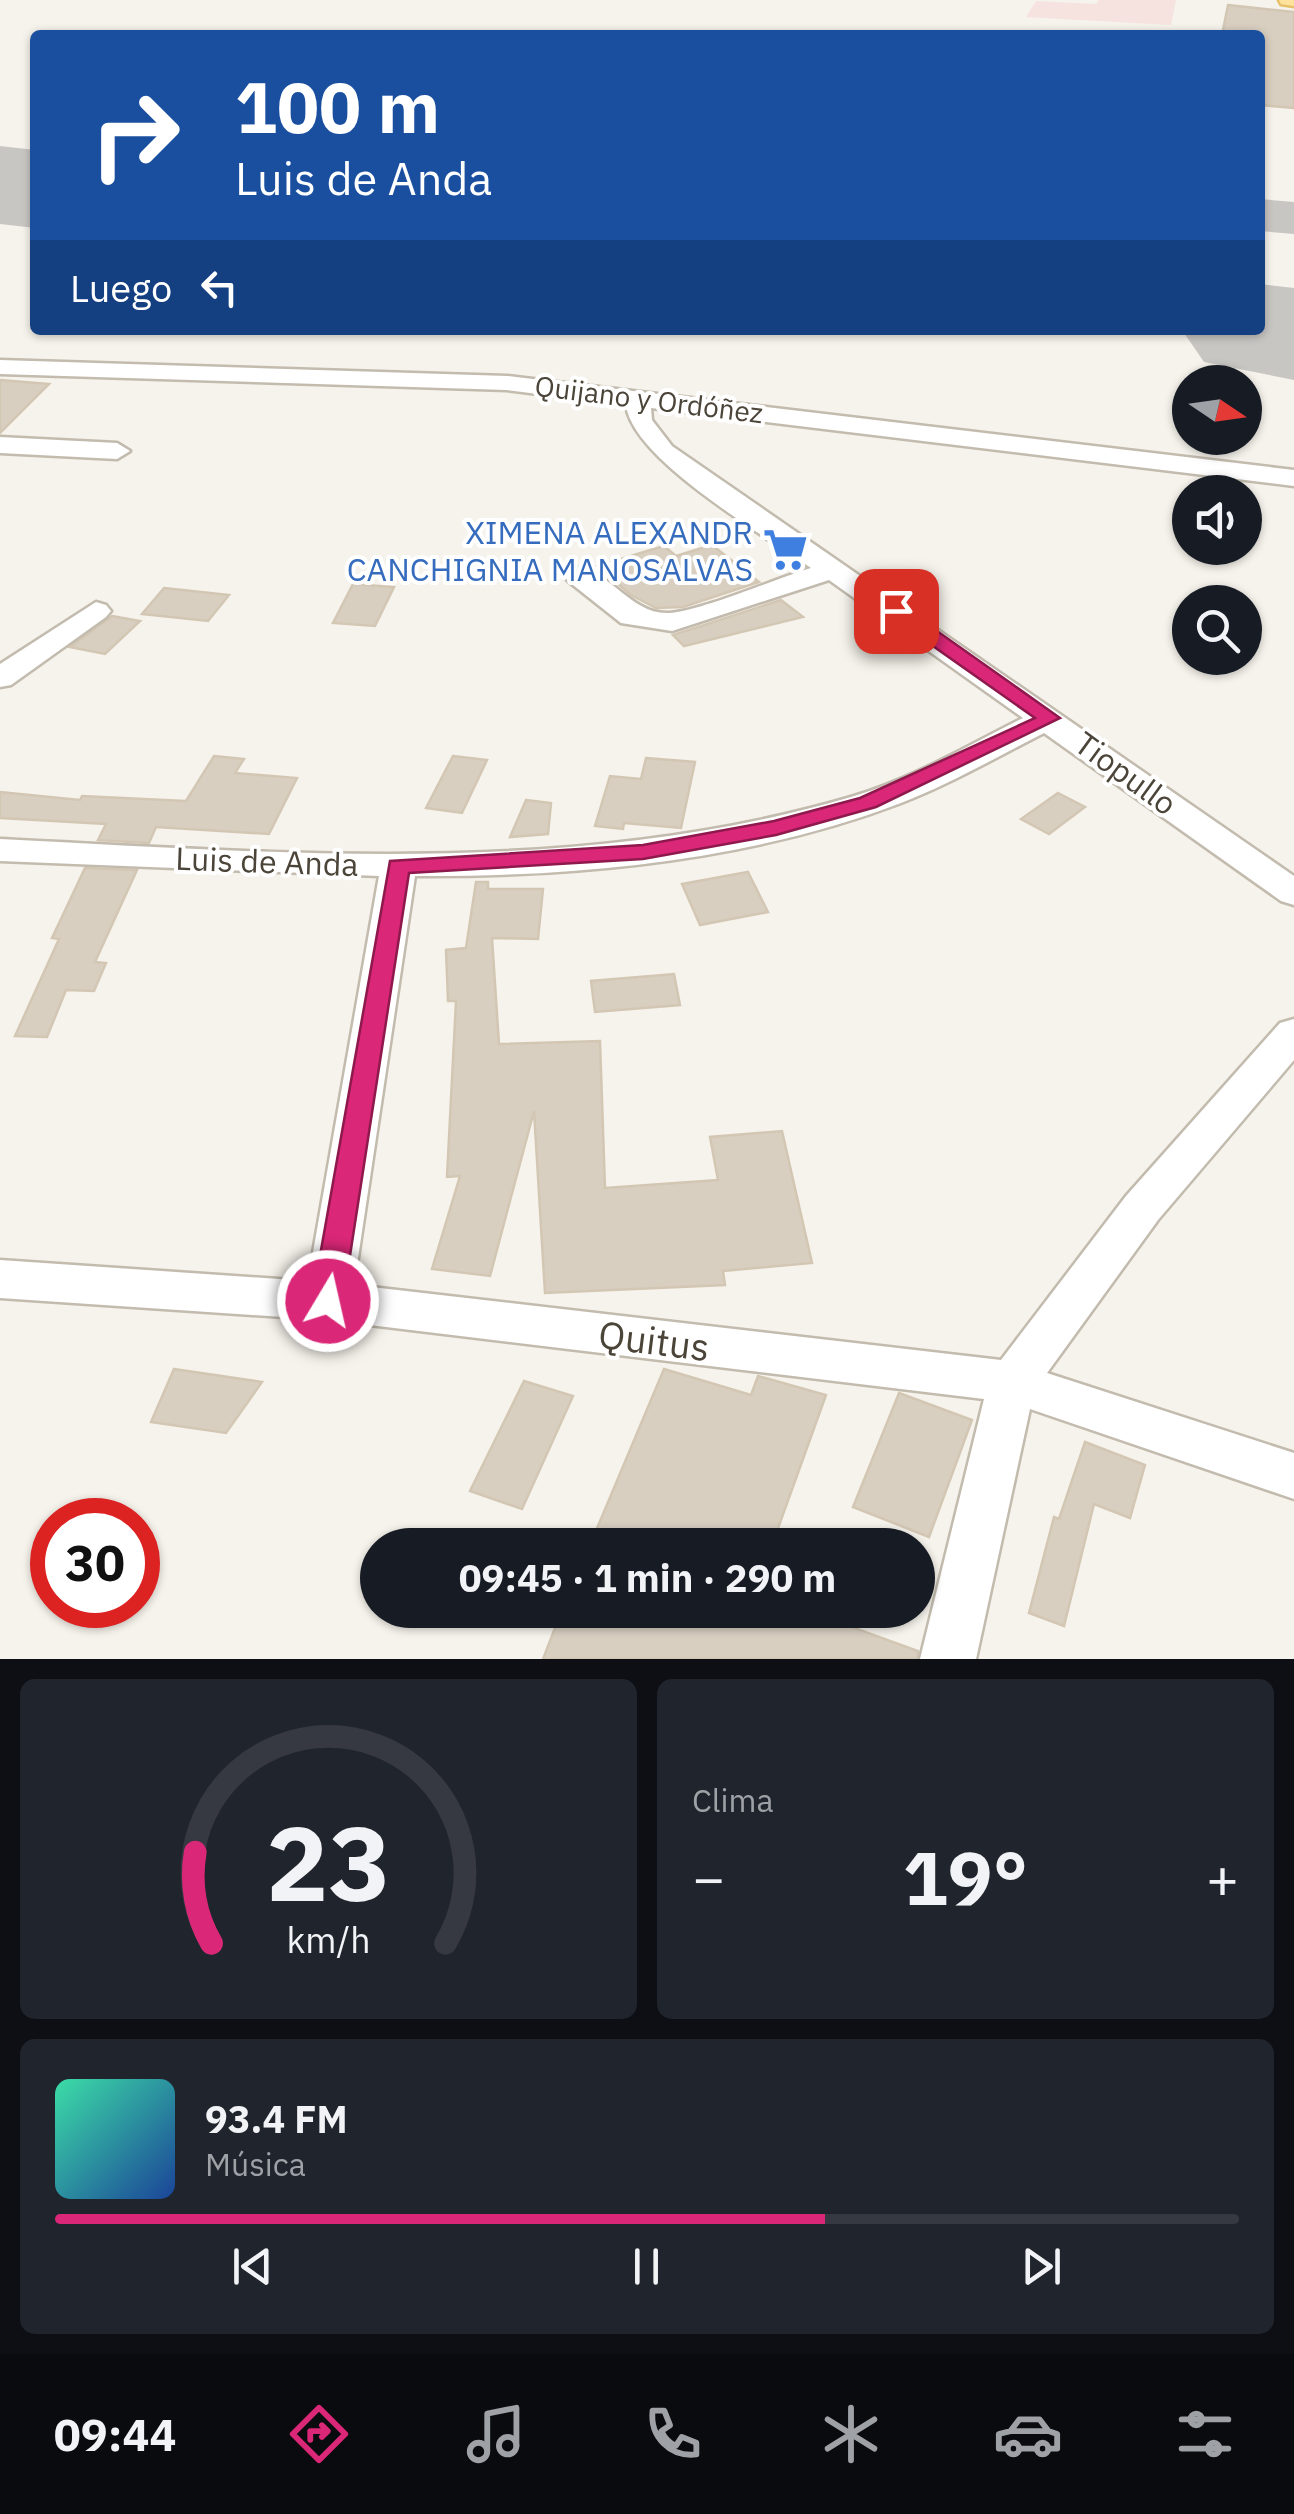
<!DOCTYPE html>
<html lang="es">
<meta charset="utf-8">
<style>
:root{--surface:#171b24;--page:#20242c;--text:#f1f3f6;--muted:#9ea1a6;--line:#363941;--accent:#db2777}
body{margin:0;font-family:"IBM Plex Sans",sans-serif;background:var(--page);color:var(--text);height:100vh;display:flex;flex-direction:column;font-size:38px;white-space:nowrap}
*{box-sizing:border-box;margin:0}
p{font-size:32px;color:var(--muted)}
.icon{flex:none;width:55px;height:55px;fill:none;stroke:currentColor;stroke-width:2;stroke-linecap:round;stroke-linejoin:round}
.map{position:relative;height:1659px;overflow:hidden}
.details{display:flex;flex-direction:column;gap:20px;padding:20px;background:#0d0f14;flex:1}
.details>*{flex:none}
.top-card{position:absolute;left:30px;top:30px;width:1235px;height:305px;border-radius:10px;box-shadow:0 2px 8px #0004;background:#1a4fa0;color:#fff;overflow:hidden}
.needle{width:65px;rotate:103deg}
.buttons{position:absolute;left:1172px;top:365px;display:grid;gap:20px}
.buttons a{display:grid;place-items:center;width:90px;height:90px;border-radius:50%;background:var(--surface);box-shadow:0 2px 8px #0004;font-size:50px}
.speed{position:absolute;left:30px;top:1498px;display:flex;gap:20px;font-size:50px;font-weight:700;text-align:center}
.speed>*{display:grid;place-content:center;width:130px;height:130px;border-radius:50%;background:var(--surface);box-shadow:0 2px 8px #0004;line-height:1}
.speed .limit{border:15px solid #d22;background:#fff;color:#111}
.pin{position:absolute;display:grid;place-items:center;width:85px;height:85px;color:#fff;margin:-42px;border-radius:20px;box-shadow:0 5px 15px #0006}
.me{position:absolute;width:110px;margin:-55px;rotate:9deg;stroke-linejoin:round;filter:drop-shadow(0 0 8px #0008)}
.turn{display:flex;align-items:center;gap:35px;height:210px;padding:0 40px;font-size:45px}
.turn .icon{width:130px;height:130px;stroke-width:2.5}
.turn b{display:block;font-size:70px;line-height:85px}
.then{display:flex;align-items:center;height:95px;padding:0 40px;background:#0003;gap:20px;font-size:38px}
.big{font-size:75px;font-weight:800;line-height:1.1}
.details .tile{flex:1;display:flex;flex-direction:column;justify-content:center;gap:15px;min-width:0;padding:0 35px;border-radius:15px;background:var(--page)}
.details .dial{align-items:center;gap:0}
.dial svg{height:260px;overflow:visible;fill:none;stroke:var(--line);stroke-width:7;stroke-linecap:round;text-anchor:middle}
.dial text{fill:var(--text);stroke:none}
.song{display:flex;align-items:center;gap:30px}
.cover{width:120px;height:120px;border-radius:15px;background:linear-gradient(135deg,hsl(160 70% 55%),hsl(220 70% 35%))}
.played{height:10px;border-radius:5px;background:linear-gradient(90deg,var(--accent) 65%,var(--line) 65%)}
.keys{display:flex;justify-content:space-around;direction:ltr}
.heat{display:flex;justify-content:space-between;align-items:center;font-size:55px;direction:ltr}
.details .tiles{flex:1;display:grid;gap:20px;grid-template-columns:1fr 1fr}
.tile:last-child{grid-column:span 2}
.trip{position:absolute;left:360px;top:1528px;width:575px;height:100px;border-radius:50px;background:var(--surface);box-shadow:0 2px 8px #0004;font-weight:800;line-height:100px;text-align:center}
.dock{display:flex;height:160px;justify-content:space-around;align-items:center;background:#090b0e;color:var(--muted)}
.dock .icon{width:70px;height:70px}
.dock .selected{color:var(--accent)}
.dock b{font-size:45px;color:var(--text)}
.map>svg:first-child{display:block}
</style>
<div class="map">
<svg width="1294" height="1659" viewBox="0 0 1294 1659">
<rect width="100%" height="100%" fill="#f6f3ec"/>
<path fill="#f6e3e0" d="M1099 0H1176L1171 25 1026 17 1036 1 1096 4Z"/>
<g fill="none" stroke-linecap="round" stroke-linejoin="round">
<path fill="#c8c6c3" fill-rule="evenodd" d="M1260 199 1294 202V234L1260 231Z"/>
<g fill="#c8c6c3" fill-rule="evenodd">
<path d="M0 146 35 150V228L0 224Z"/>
<path d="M1260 284 1294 288V380L1204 362 1182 330H1260Z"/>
</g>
</g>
<g fill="#d8cfc1" stroke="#d3c7b4" stroke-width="2.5">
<path d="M1228 5 1294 12V108L1260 105V35H1222Z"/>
<path d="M0 380 49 384 0 433Z"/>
<path d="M712 545 759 582 683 607 656 608 631 595 597 566 664 546 676 556Z"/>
<path d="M353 584 394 587 375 626 333 623Z"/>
<path d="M164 588 229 595 208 621 142 614Z"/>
<path d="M781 600 803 617 684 646 673 635Z"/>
<path d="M112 616 140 621 105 654 70 647Z"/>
<path d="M214 756 244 759 235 773 297 778 269 834 156 827 149 843 98 840 106 824 0 818V792L80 800 82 796 186 801Z"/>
<path d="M453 756 487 760 462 813 426 808Z"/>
<path d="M646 758 695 762 681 828 624 823 623 829 595 826 610 776 641 779Z"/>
<path d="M1058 793 1085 807 1049 834 1021 819Z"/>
<path d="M526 800 551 803 548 834 510 837Z"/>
<path d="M85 868 137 870 95 962 106 963 94 991 66 990 47 1037 15 1036 59 939 52 938Z"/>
<path d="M748 872 768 912 700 925 682 884Z"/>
<path d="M476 882H488V889H543L538 939 492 938 499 1044 600 1041 605 1188 718 1180 710 1137 782 1131 812 1263 723 1271 725 1285 545 1293 534 1111 490 1276 432 1269 460 1176 447 1177 456 1001H448L446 950 466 948Z"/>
<path d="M674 974 680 1005 595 1012 591 981Z"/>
<path d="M174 1369 262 1382 226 1433 151 1422Z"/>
<path d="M664 1369 751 1395 758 1376 826 1395 772 1545H590Z"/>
<path d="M524 1381 573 1396 522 1509 470 1491Z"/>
<path d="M899 1393 972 1420 929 1537 853 1507Z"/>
<path d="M1085 1442 1145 1465 1130 1518 1094 1504 1064 1626 1029 1613 1054 1517 1059 1519Z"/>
<path d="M562 1610H636L661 1618 664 1610H805L918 1651 917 1659H543Z"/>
</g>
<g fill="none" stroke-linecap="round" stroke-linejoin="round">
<defs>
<g id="minor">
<path d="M0 360 507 376 1294 470V486L651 408 652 420 672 446 1294 876V905L1281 901 1044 733C997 757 950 784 901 803 750 861 576 877 415 876L354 1285 1001 1360 1126 1196 1280 1023 1294 1019V1060L1158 1220 1047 1373 1294 1453V1499L1030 1409 976 1659H920L984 1399 328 1320 0 1298V1260L308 1281 379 876 0 861V839C283 853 575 878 851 797 912 779 967 746 1023 718L829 580 672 631 621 623 568 581 564 575 568 569C605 560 628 616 670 613 703 610 775 579 811 568 764 535 632 459 626 405L507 390 0 374Z"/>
<path d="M0 437 117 443 130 451 117 459 0 453Z"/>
<path d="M96 602 106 605 111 611 106 617 11 685 0 687V664Z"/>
</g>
<path id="major" d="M1279 0H1294V6L1281 4Z"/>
</defs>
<use href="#minor" stroke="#c2bbae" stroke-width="5"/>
<use href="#major" stroke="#e6c16a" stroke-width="5"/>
<use href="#minor" fill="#fff" fill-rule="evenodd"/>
<use href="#major" fill="#ffe39c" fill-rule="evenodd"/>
</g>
<path fill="#db2777" stroke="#8e194d" stroke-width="2.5" d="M889 607H903L1060 718 876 807 776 835 643 859 409 873 343 1301 338 1310 328 1313 317 1310 312 1301 390 861 643 845 774 821 860 798 1035 718 889 615Z"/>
<defs>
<symbol id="supermarket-bare" viewBox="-9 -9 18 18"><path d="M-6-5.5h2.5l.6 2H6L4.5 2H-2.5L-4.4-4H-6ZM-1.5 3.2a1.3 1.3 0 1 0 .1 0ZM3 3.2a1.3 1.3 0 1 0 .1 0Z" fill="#3f7fe0" stroke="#fff" stroke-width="2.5" paint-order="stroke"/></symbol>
</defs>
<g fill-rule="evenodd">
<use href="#supermarket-bare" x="754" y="518" width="63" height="63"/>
</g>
<g text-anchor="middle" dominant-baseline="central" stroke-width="8" stroke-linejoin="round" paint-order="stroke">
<g font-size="28" fill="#4b4439" stroke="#fff">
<text transform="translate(649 399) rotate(7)">Quijano y Ordóñez</text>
</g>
<g font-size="32" fill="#366cbe" stroke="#fff" text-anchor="end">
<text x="753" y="532">XIMENA ALEXANDR<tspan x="753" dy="37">CANCHIGNIA MANOSALVAS</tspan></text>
</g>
<g font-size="32" fill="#4b4439" stroke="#fff">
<text transform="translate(1126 773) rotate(36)">Tiopullo</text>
<text transform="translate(267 861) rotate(2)">Luis de Anda</text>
</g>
<g font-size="38" fill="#4b4439" stroke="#fff">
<text transform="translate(654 1340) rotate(7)">Quitus</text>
</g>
</g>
</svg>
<div class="buttons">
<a><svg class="needle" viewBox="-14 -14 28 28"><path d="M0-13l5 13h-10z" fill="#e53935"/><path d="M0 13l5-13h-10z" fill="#9ea1a6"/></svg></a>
<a><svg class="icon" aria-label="sound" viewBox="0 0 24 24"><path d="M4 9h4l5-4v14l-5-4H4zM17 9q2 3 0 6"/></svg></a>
<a><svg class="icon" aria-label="search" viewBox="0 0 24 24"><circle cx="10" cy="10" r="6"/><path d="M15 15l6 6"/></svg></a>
</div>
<div class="speed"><div class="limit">30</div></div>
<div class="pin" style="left:896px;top:611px;background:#d93025"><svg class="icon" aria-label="arrive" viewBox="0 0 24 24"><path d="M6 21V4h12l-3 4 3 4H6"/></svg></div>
<svg class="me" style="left:328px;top:1301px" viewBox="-20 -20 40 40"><circle r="17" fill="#db2777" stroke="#fff" stroke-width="3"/><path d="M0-11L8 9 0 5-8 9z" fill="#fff"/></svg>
<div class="trip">09:45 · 1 min · 290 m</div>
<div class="top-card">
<div class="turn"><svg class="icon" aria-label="right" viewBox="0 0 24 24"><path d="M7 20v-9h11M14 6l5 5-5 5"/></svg><div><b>100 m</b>Luis de Anda</div></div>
<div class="then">Luego<svg class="icon" aria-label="left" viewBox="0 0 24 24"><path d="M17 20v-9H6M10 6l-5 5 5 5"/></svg></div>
</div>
</div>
<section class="details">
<div class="tiles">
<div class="tile dial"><svg viewBox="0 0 100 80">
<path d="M14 69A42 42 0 1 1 86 69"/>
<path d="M14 69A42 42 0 0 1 9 41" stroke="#db2777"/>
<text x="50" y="56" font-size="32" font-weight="700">23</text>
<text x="50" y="72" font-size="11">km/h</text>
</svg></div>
<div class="tile"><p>Clima</p>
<div class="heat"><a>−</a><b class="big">19°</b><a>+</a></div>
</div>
<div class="tile">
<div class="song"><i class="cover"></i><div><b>93.4 FM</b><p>Música</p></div></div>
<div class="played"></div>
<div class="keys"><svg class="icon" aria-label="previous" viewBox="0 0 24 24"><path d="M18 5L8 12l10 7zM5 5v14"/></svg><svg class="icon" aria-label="pause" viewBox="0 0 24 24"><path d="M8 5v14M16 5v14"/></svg><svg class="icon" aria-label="next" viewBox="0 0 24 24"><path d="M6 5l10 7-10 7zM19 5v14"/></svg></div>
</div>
</div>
</section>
<nav class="dock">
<b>09:44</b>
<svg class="icon selected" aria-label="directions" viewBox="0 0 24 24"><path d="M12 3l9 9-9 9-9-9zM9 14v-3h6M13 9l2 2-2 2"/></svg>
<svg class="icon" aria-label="music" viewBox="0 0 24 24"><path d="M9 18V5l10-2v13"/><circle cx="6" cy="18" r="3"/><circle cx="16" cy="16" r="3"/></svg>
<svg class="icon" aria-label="phone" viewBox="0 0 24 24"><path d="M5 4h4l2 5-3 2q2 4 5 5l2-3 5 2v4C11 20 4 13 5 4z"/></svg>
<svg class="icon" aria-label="climate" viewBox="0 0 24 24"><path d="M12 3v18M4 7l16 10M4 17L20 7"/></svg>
<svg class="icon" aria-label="car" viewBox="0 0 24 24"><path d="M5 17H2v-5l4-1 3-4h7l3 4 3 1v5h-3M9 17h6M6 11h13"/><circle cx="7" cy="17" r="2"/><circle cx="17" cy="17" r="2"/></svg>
<svg class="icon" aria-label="filters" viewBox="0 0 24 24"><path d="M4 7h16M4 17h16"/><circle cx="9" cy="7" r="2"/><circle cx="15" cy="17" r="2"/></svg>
</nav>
